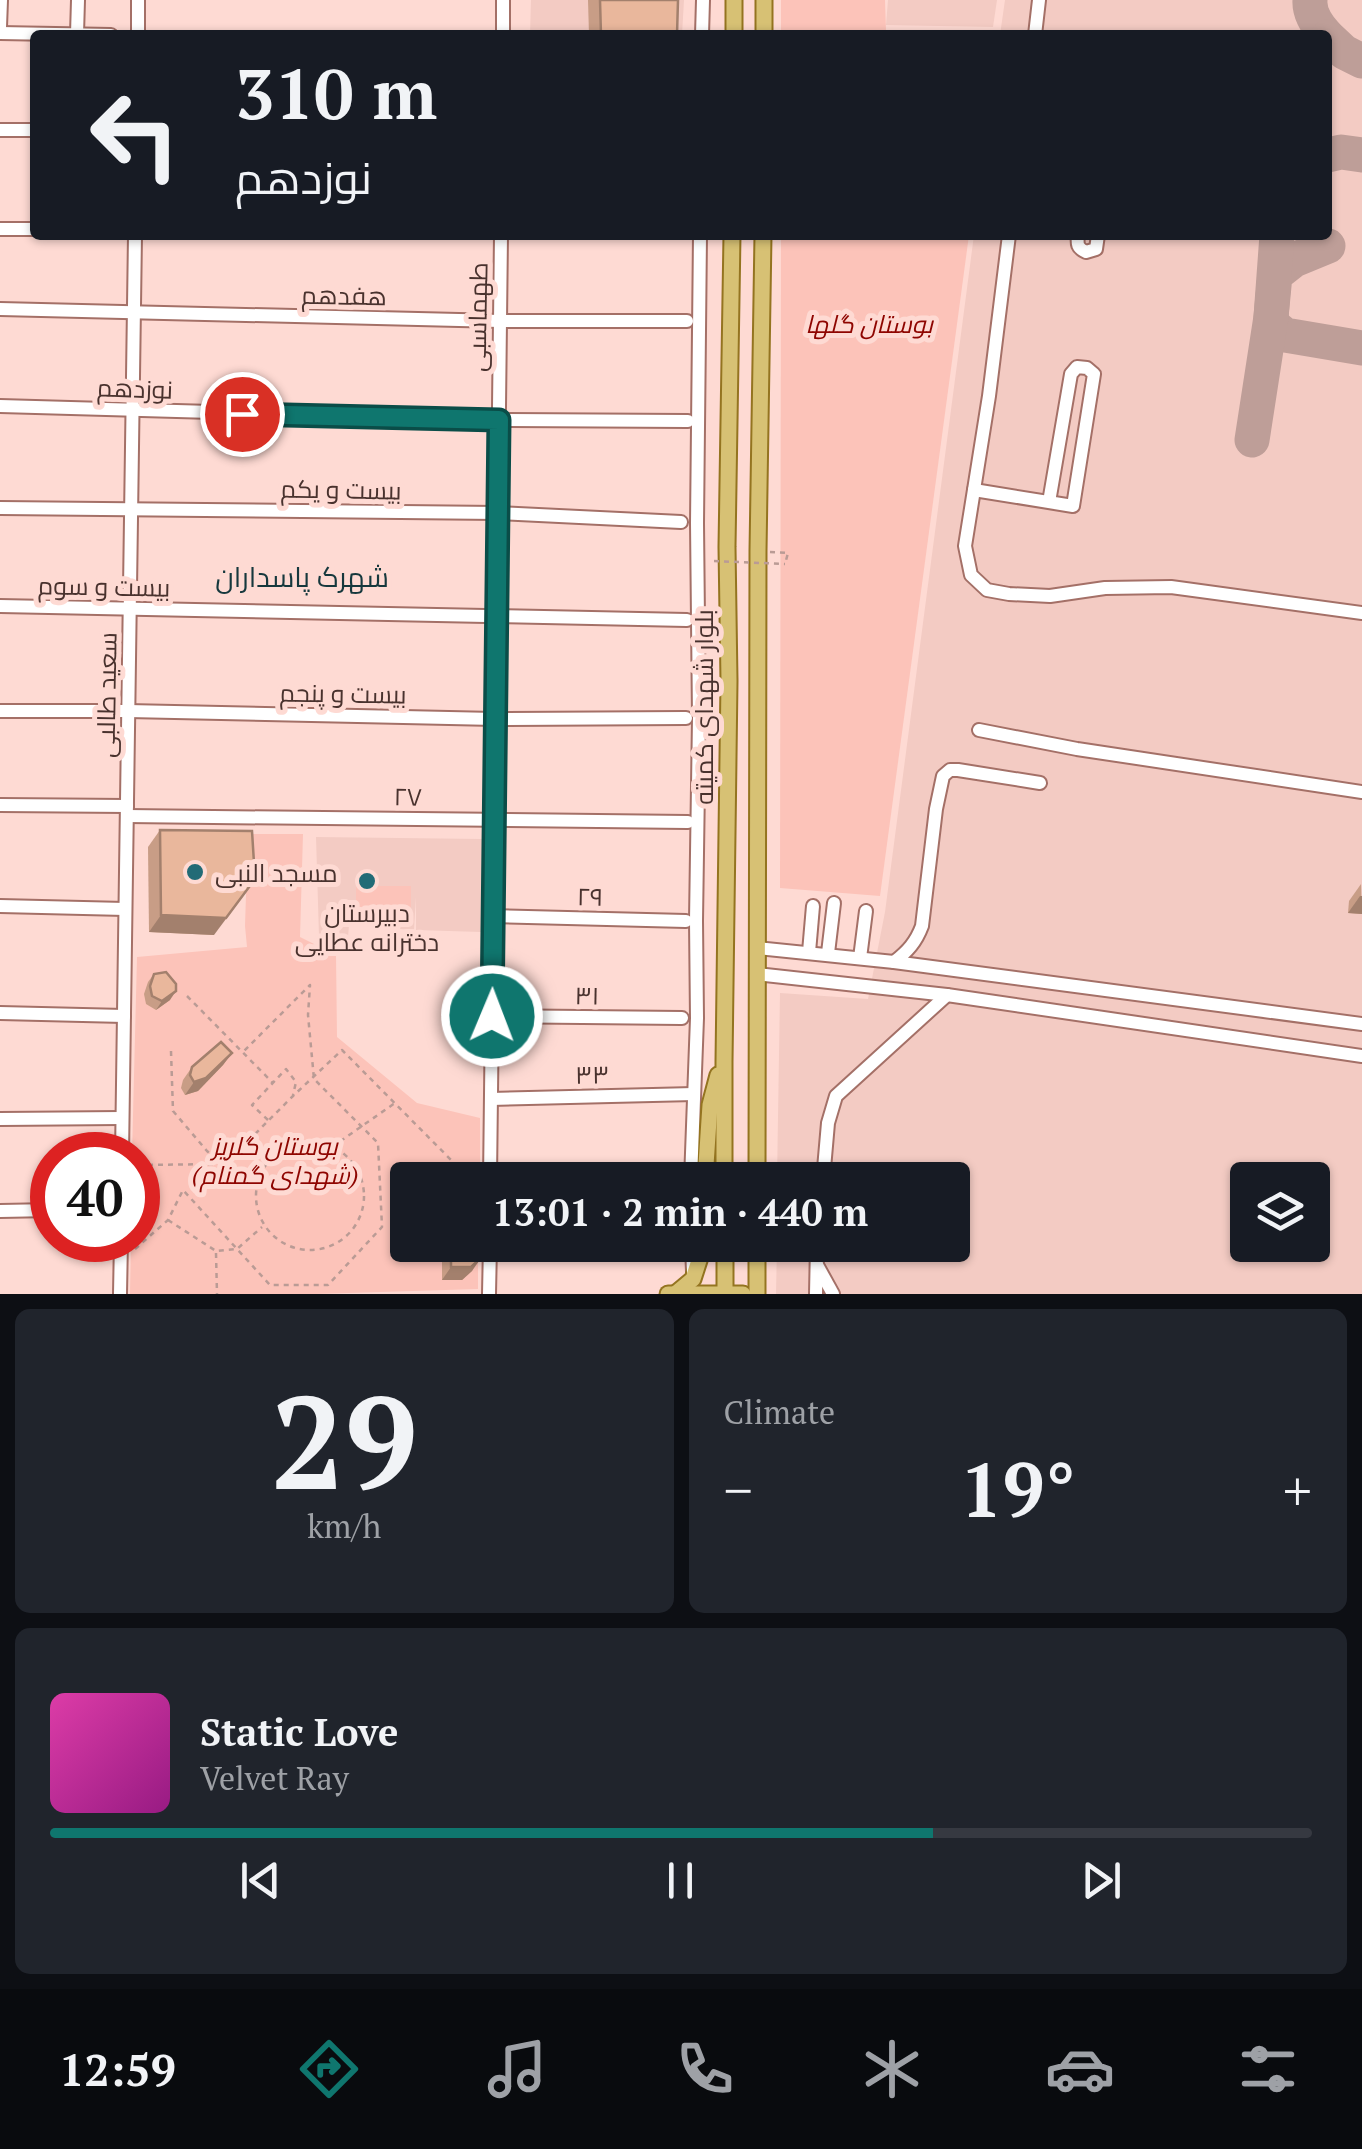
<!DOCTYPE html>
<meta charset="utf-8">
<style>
:root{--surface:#171b24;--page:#20242c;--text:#f1f3f6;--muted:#9ea1a6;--line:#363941;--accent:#0f766e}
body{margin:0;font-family:"PT Serif",Cairo,serif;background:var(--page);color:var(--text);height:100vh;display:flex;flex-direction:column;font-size:38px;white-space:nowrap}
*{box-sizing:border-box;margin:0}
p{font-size:32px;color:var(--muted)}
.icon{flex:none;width:55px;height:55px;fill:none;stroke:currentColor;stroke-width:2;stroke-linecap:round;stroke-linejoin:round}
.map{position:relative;height:1294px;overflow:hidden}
.drawer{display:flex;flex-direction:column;gap:15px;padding:15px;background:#0d0f14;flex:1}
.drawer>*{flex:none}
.top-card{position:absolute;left:30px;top:30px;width:1302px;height:210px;border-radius:10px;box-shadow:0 2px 8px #0004;background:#171b24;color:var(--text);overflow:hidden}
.buttons{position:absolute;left:1230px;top:1162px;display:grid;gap:20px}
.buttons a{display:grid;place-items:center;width:100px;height:100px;border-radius:10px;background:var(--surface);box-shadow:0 2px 8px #0004;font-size:50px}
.speed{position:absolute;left:30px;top:1132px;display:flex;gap:20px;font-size:50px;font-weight:700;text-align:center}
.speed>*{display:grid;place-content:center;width:130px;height:130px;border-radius:50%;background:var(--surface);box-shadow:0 2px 8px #0004;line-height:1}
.speed .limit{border:15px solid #d22;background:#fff;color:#111}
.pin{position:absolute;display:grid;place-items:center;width:85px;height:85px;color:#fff;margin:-42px;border:5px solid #fff;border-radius:50%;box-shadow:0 2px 10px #0007}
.me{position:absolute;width:110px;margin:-55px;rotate:1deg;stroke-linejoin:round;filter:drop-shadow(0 0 8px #0008)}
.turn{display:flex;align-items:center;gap:35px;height:210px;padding:0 40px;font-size:45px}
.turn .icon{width:130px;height:130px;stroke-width:2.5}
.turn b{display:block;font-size:70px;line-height:85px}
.big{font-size:75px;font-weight:700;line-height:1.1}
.drawer .widget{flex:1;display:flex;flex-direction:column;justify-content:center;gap:15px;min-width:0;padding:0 35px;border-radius:15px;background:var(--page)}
.drawer .dial{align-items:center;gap:0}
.dial b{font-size:130px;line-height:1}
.song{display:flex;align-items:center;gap:30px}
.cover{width:120px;height:120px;border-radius:15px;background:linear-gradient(135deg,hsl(320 70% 55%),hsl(310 70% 35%))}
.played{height:10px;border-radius:5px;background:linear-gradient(90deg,var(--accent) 70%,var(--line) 70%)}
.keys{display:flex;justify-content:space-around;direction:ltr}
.heat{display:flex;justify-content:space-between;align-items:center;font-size:55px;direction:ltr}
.drawer .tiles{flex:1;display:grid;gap:15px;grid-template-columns:1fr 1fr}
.widget:last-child{grid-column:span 2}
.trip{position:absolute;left:390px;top:1162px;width:580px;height:100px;border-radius:10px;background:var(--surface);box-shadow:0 2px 8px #0004;font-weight:700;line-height:100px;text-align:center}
.menu{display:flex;height:160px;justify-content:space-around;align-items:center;background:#090b0e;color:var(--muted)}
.menu .icon{width:70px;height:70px}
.menu .active{color:var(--accent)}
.menu b{font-size:45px;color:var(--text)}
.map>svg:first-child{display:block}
</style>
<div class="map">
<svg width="1362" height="1294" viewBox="0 0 1362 1294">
<rect width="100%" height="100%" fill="#fedad3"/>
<g fill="#f3cbc3" fill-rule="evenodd">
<path d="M531 0H684L682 35H530Z"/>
<path d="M888 0H997L993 27 886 25Z"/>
<path d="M1005 0H1362V1294H776L777 1245H952V1180H777L780 993 868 999 885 912 974 235H1328V35H1000ZM1248 1180H1312V1245H1248Z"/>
<path d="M316 837 482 839 481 932 416 930V897L414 930 400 929V924L377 923 349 925 348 937 319 936Z"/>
</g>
<g fill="#fcc3b9">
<path d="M781 0H885L886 31 992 32V35H781Z"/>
<path d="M781 235H969L880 896 780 888Z"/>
<path d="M248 834H303L300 937 336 955 337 1037 417 1103 480 1118V1180H408V1245H478V1289L316 1294H130L131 1240H138V1155H132L137 957 247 947 245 926Z"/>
<rect x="356" y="886" width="55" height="27"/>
</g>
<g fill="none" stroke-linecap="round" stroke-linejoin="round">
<g stroke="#be9e98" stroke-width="35">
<path d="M1310 0C1309 13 1317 25 1326 35"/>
<path d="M1328 37 1344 52 1362 61"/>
<path d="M1328 155 1341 152 1362 155"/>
<path d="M1328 246 1294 260 1275 275 1271 317 1274 326 1285 335 1362 348"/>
<path d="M1252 440 1271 317 1277 235"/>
</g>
<defs>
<g id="minor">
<path d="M0 27 1 0"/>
<path d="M0 33 111 35"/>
<path d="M77 34 78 0"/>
<path d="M138 35V0"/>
<path d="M503 35V0"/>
<path d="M702 35 703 0"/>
<path d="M1035 35 1039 0"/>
<path d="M0 130H35"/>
<path d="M0 229H35"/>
<path d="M1009 235 989 396 965 546 971 575 987 590 1009 594 1050 596 1105 588 1171 587 1362 613"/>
<path d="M1078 235C1077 244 1077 248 1086 252L1096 249 1098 235"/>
<path d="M0 309 500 321H687"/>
<path d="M0 406 499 420 688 421"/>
<path d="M974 490 1073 506 1094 374 1087 368 1077 367 1071 374 1049 502"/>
<path d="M0 508 498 513 681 522"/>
<path d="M0 606 687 620"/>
<path d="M0 711H128L495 719 686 718"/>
<path d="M979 730 1077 749 1362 792"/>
<path d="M0 805 127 806"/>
<path d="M127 816 688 822"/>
<path d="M0 906 125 909"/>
<path d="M493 916 686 921"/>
<path d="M757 948 894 962 1362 1024"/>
<path d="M809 952 813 906"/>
<path d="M828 953 834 903"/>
<path d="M860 958 866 911"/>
<path d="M894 962C908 951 916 942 922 926L936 809 943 776 950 770H958L1040 783"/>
<path d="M756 974 947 995 1362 1056"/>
<path d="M0 1013 124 1016"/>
<path d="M492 1016 682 1018"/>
<path d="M491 1099 694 1094"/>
<path d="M0 1119 122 1118"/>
<path d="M122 1155 135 235"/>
<path d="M490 1180 501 235"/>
<path d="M691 1180 697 1018 696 921 699 718 697 523 700 235"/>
<path d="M823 1180 828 1123 836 1096 947 995"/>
<path d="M0 1211 52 1210"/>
<path d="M692 1245 693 1272"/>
<path d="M817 1265 833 1294"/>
<path d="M120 1294 121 1240"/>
<path d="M489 1294 490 1245"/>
<path d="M816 1294 817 1245"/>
</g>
<g id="major">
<path d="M734 0V35"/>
<path d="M764 35V0"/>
<path d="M705 1180 710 1105 718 1075"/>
<path d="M724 1180V1062L729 681 727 547 732 235"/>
<path d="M757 1180 758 551 763 235"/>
<path d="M725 1245V1294"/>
<path d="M757 1245V1294"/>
<path d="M668 1294H743"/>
<path d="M675 1294 693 1279 704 1245"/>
</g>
</defs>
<use href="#minor" stroke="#a47067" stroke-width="16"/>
<use href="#major" stroke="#947420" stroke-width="19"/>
<g stroke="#ba9b95" stroke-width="2.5" stroke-dasharray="5 5" stroke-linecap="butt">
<path d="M770 552 788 553 785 564"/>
<path d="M187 996 273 1083"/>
<path d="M171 1051 173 1111 207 1151 223 1166 293 1096 342 1050 463 1172 479 1171"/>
<path d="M268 1120 252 1105 286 1069 296 1082 293 1095"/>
<circle cx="310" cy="1196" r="54"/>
<path d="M332 1147 395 1103"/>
<path d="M138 1165 219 1164"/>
<path d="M168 1220 216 1251 237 1249 262 1227"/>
<path d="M135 1249 168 1220 183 1190 270 1285H328L382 1227 378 1143 314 1079 308 1015 310 985 242 1053"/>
<path d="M216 1253 217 1294"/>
</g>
<use href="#minor" stroke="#fff" stroke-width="12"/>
<use href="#major" stroke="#d7c174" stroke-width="15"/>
<path stroke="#ba9b95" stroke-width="2.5" stroke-dasharray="5 5" stroke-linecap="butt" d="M714 561 785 564"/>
</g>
<g fill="#c89d86">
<path d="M588 0H678L677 35H589Z"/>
<path d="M160 830 214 935 149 932 148 847Z"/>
<path d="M1361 884 1362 914 1348 913 1349 901Z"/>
<path d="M154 974 170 1000 156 1010 146 1004 144 994 148 982Z"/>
<path d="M232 1053 223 1065 198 1091 185 1095 181 1088 183 1080 192 1067Z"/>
<path d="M447 1245H482L472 1271 462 1280H442V1252Z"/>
</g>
<g fill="#a3806d">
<path d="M243 896 214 935 149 932 161 915Z"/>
<path d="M1360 896H1362V914L1348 913Z"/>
<path d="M176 991 170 1000 156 1010 162 1001Z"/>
<path d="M232 1053 223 1065 198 1091 185 1095 194 1082Z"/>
<path d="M481 1258 472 1271 462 1280H442L451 1267Z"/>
</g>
<g fill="#e9b79c" stroke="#a3806d" stroke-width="2.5">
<path d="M600 0H678L677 35H601Z"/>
<path d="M160 830 252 831 255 879 226 918 161 915Z"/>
<path d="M166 972 176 984V991L162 1001 152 996 150 986 154 974Z"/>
<path d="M221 1042 232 1053 206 1078 194 1082 190 1075 192 1067Z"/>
<path d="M451 1245H482L481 1258 471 1267H451Z"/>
</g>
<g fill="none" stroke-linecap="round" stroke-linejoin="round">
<defs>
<path id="route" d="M242 414 499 420 492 1016"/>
</defs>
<use href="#route" stroke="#0a4d48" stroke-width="25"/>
<use href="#route" stroke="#0f766e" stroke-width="18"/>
</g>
<g fill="#226b76" stroke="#fedad3" stroke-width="4">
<circle cx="195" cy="872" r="10"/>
<circle cx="367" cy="881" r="10"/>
</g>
<g text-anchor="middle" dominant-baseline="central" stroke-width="10" stroke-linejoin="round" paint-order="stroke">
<g font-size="25" fill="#49322e" stroke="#fedad3">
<text transform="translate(344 295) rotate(1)">هفدهم</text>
<text transform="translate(477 317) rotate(-89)">طهماسبی</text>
<text transform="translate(135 388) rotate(2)">نوزدهم</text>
<text transform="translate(341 489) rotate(1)">بیست و یکم</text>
<text transform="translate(104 586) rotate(1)">بیست و سوم</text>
<text transform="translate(343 693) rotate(1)">بیست و پنجم</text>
<text transform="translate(106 695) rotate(-89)">سعید طالبی</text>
<text transform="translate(703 707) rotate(-90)">بلوار شهدای کمیته</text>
<text transform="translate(408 796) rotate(1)">۲۷</text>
<text transform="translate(590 896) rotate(1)">۲۹</text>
<text transform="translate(587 995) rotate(1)">۳۱</text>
<text transform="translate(592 1074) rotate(-1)">۳۳</text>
</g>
<g font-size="25" font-style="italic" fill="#8e0500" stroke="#fedad3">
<text x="869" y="323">بوستان گلها</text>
<text x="275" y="1145">بوستان گلریز<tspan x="275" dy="29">(شهدای گمنام)</tspan></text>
</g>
<g font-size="25" fill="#49322e" stroke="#fedad3" text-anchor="start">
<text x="215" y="872">مسجد النبی</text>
<text x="367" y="912" text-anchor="middle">دبیرستان<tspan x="367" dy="29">دخترانه عطایی</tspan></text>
</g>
<g font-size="28" fill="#16383d" stroke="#fedad3">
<text x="302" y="576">شهرک پاسداران</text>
</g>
</g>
</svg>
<div class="buttons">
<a><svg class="icon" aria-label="layers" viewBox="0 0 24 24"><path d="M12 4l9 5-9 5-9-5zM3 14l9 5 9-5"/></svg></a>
</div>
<div class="speed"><div class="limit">40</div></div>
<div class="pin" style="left:242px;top:414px;background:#d93025"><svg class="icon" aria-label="arrive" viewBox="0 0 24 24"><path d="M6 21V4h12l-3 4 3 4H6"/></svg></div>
<svg class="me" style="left:492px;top:1016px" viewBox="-20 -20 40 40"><circle r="17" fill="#0f766e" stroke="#fff" stroke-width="3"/><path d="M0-11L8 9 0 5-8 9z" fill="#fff"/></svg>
<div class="trip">13:01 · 2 min · 440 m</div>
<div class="top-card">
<div class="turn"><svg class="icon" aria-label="left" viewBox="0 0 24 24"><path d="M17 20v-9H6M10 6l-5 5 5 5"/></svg><div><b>310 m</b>نوزدهم</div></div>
</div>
</div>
<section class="drawer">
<div class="tiles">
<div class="widget dial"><b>29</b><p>km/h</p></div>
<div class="widget"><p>Climate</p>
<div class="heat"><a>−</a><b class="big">19°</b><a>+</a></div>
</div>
<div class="widget">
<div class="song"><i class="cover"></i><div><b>Static Love</b><p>Velvet Ray</p></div></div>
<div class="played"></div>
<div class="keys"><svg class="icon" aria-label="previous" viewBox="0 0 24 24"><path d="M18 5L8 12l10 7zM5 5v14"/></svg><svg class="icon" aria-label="pause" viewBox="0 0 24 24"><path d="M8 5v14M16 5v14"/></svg><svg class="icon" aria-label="next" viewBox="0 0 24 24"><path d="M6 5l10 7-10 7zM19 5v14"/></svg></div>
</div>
</div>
</section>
<nav class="menu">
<b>12:59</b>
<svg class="icon active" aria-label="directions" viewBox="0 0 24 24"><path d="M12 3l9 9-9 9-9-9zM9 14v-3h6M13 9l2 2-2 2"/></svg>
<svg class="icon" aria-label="music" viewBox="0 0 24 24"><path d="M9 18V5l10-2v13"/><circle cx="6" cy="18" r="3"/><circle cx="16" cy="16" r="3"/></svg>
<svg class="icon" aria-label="phone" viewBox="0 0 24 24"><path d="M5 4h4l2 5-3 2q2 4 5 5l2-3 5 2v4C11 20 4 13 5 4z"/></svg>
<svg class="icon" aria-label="climate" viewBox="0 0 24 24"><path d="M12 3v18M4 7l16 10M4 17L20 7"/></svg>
<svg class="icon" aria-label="car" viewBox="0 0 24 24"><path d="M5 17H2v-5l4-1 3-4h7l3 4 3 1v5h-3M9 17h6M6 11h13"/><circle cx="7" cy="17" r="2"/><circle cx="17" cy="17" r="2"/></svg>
<svg class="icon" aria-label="filters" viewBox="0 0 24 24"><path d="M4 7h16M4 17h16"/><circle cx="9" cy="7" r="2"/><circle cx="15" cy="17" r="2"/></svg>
</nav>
